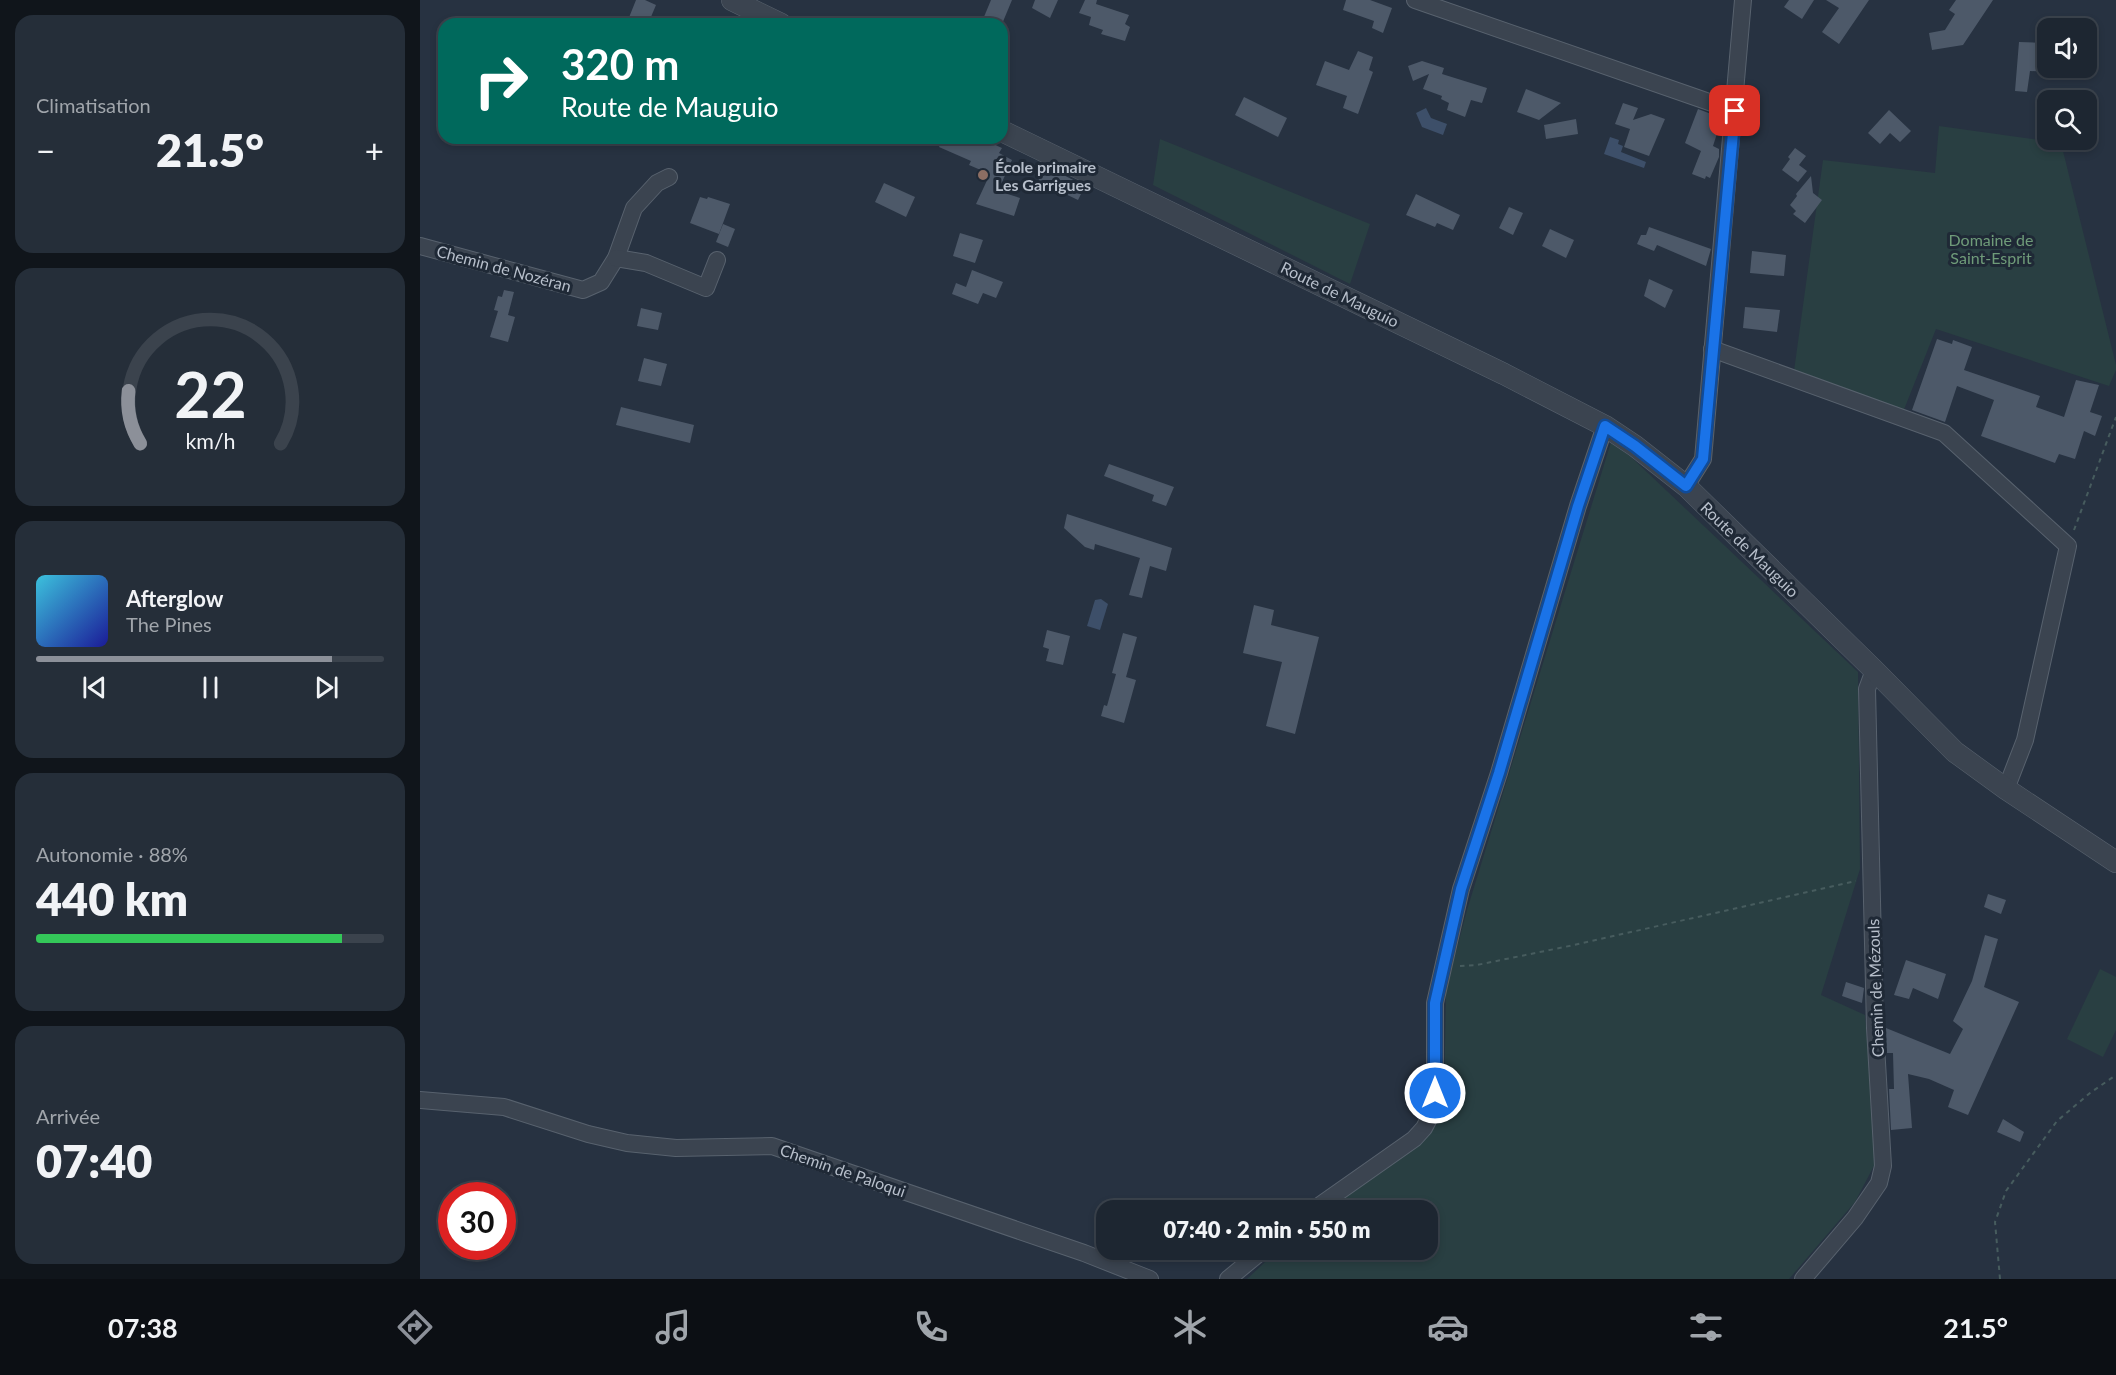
<!DOCTYPE html>
<html lang="fr">
<meta charset="utf-8">
<style>
:root{--surface:#1d2631;--page:#252e39;--text:#f1f3f6;--muted:#a0a5ab;--line:#3b434d;--accent:#8c9099}
body{margin:0;font-family:Lato,sans-serif;background:var(--page);color:var(--text);height:100vh;display:flex;flex-direction:column;font-size:22px;white-space:nowrap}
*{box-sizing:border-box;margin:0}
p{font-size:20px;color:var(--muted)}
.icon{flex:none;width:33px;height:33px;fill:none;stroke:currentColor;stroke-width:2;stroke-linecap:round;stroke-linejoin:round}
.map{position:relative;flex:1;overflow:hidden}
.drawer{display:flex;flex-direction:column;gap:15px;padding:15px;background:#10151b;width:420px}
.drawer>*{flex:none}
.top-card{position:absolute;left:18px;top:18px;width:570px;height:126px;border-radius:18px;box-shadow:0 3px 9px #0003,0 0 0 2px var(--line);background:#00695c;color:#fff;overflow:hidden}
.fabs{position:absolute;left:1617px;top:18px;display:grid;gap:12px}
.fabs a{display:grid;place-items:center;width:60px;height:60px;border-radius:12px;background:var(--surface);box-shadow:0 3px 9px #0003,0 0 0 2px var(--line);font-size:30px}
.speed{position:absolute;left:18px;top:1182px;display:flex;gap:12px;font-size:30px;font-weight:700;text-align:center}
.speed>*{display:grid;place-content:center;width:78px;height:78px;border-radius:50%;background:var(--surface);box-shadow:0 3px 9px #0003,0 0 0 2px var(--line);line-height:1}
.speed .limit{border:9px solid #d22;background:#fff;color:#111}
.pin{position:absolute;display:grid;place-items:center;width:51px;height:51px;color:#fff;margin:-26px;border-radius:12px;box-shadow:0 3px 9px #0006}
.me{position:absolute;width:66px;margin:-33px;rotate:0deg;stroke-linejoin:round;filter:drop-shadow(0 0 4px #0008)}
.turn{display:flex;align-items:center;gap:21px;height:126px;padding:0 24px;font-size:27px}
.turn .icon{width:78px;height:78px;stroke-width:2.5}
.turn b{display:block;font-size:42px;line-height:51px}
.big{font-size:45px;font-weight:800;line-height:1.1}
.drawer .tile{flex:1;display:flex;flex-direction:column;justify-content:center;gap:9px;min-width:0;padding:0 21px;border-radius:18px;background:var(--page)}
.drawer .dial{align-items:center;gap:0}
.dial svg{height:156px;overflow:visible;fill:none;stroke:var(--line);stroke-width:7;stroke-linecap:round;text-anchor:middle}
.dial text{fill:var(--text);stroke:none}
.song{display:flex;align-items:center;gap:18px}
.cover{width:72px;height:72px;border-radius:9px;background:linear-gradient(135deg,hsl(190 70% 55%),hsl(240 70% 35%))}
.played{height:6px;border-radius:3px;background:linear-gradient(90deg,var(--accent) 85%,var(--line) 85%)}
.keys{display:flex;justify-content:space-around;direction:ltr}
.heat{display:flex;justify-content:space-between;align-items:center;font-size:33px;direction:ltr}
.charge{height:9px;border-radius:4px;background:linear-gradient(90deg,#34c759 88%,var(--line) 0)}
.trip{position:absolute;left:676px;top:1200px;width:342px;height:60px;border-radius:18px;background:var(--surface);box-shadow:0 3px 9px #0003,0 0 0 2px var(--line);font-weight:800;line-height:60px;text-align:center}
.tab-bar{display:flex;height:96px;justify-content:space-around;align-items:center;background:#0c0f14;color:var(--muted)}
.tab-bar .icon{width:42px;height:42px}
.tab-bar .selected{color:var(--accent)}
.tab-bar b{font-size:27px;color:var(--text)}
main{display:flex;flex:1;min-height:0}
.map>svg:first-child{display:block}
</style>
<main>
<section class="drawer">
<div class="tile"><p>Climatisation</p>
<div class="heat"><a>−</a><b class="big">21.5°</b><a>+</a></div>
</div>
<div class="tile dial"><svg viewBox="0 0 100 80">
<path d="M14 69A42 42 0 1 1 86 69"/>
<path d="M14 69A42 42 0 0 1 8 42" stroke="#8c9099"/>
<text x="50" y="56" font-size="32" font-weight="700">22</text>
<text x="50" y="72" font-size="11">km/h</text>
</svg></div>
<div class="tile">
<div class="song"><i class="cover"></i><div><b>Afterglow</b><p>The Pines</p></div></div>
<div class="played"></div>
<div class="keys"><svg class="icon" aria-label="previous" viewBox="0 0 24 24"><path d="M18 5L8 12l10 7zM5 5v14"/></svg><svg class="icon" aria-label="pause" viewBox="0 0 24 24"><path d="M8 5v14M16 5v14"/></svg><svg class="icon" aria-label="next" viewBox="0 0 24 24"><path d="M6 5l10 7-10 7zM19 5v14"/></svg></div>
</div>
<div class="tile"><p>Autonomie · 88%</p><b class="big">440 km</b><div class="charge"></div></div>
<div class="tile"><p>Arrivée</p><b class="big">07:40</b></div>
</section>
<div class="map">
<svg width="1696" height="1279" viewBox="0 0 1696 1279">
<rect width="100%" height="100%" fill="#273241"/>
<g fill="#293f42">
<path d="M1519 126 1641 143 1696 365V370L1689 386 1516 329 1483 412 1374 371 1403 160 1515 173Z"/>
<path d="M740 139 950 224 930 284 733 185Z"/>
<path d="M1192 439 1438 672 1440 869 1401 995 1445 1015 1457 1160 1435 1202 1369 1279H827L858 1250H1008V1210H908L1020 1122 1024 1106 1026 990 1047 910Z"/>
<path d="M1680 969 1696 977V1030L1683 1057 1647 1039Z"/>
</g>
<g fill="#3d4f69">
<path d="M1006 108 1011 118 1027 124 1023 135 1002 127 996 113Z"/>
<path d="M1190 137 1199 140 1198 144 1203 146 1201 152 1226 162 1224 168 1184 154Z"/>
<path d="M681 599 688 604 680 630 667 626 675 600Z"/>
</g>
<g fill="#4d5969">
<path d="M216 0H225L236 5 228 24H217L208 20Z"/>
<path d="M571 0H592L582 24H561Z"/>
<path d="M615 0H638L630 18 612 8Z"/>
<path d="M665 0H677L676 4 709 15 705 24 710 27 705 41 681 34 683 30 669 25 671 17 659 13Z"/>
<path d="M926 0H950L972 8 963 33 952 28 954 21 923 10Z"/>
<path d="M1369 0H1394L1382 19 1364 7Z"/>
<path d="M1406 0H1449L1419 44 1402 32 1419 8Z"/>
<path d="M1536 0H1573L1543 45 1512 50 1509 33 1525 30 1535 14 1529 10Z"/>
<path d="M1599 42 1628 43V72L1610 71 1607 92 1595 91Z"/>
<path d="M938 51 953 57 949 70 953 72 938 114 923 108 927 96 896 85 905 61 929 70Z"/>
<path d="M1002 61 1024 68 1022 74 1067 88 1062 103 1051 100 1045 117 1027 110 1029 103 1021 99 1022 96 1003 89 1009 74 993 81 988 66Z"/>
<path d="M1106 89 1141 103 1119 120 1097 112Z"/>
<path d="M824 97 867 118 858 137 815 115Z"/>
<path d="M1203 103 1218 108 1213 120 1231 114 1245 119 1229 156 1204 147 1210 129 1195 124Z"/>
<path d="M1278 109 1302 118 1293 146 1299 149V157L1290 178 1286 176 1285 179 1272 174 1281 151 1265 143Z"/>
<path d="M1469 110 1491 131 1480 142 1470 133 1460 144 1448 133Z"/>
<path d="M1156 119 1158 134 1126 139 1124 125Z"/>
<path d="M523 138H560L582 148 579 153 592 160 578 191 600 198 594 216 556 204 570 174 549 165 551 161 519 147Z"/>
<path d="M1375 148 1386 156 1379 165 1387 171 1378 182 1362 170 1370 159 1368 157Z"/>
<path d="M626 166 665 186 658 200 618 181Z"/>
<path d="M1391 176 1393 193 1402 200 1385 223 1373 214 1376 211 1370 205 1377 196 1376 194Z"/>
<path d="M464 183 495 197 486 217 455 202Z"/>
<path d="M996 194 1040 215 1033 230 1017 223 1015 227 986 215Z"/>
<path d="M280 197 287 199 288 197 310 204 299 234 270 223Z"/>
<path d="M1089 207 1103 213 1093 235 1079 228Z"/>
<path d="M303 224 315 229 308 247 296 242Z"/>
<path d="M1229 227 1291 249 1286 266 1237 245 1234 251 1217 244 1221 235H1226Z"/>
<path d="M1130 229 1154 240 1146 258 1122 246Z"/>
<path d="M540 233 563 240 555 263 533 256Z"/>
<path d="M1332 251 1366 255 1364 276 1330 273Z"/>
<path d="M552 270 583 282 576 298 563 293 558 304 532 294 536 283 546 287Z"/>
<path d="M1229 279 1253 290 1245 308 1224 296Z"/>
<path d="M84 290 94 292 88 315 95 317 88 342 70 337 78 311 74 310 78 296 82 297Z"/>
<path d="M1325 307 1360 310 1357 332 1323 328Z"/>
<path d="M221 308 242 313 238 330 217 326Z"/>
<path d="M1517 339 1532 344 1533 340 1552 347 1544 370 1620 396 1616 407 1644 417 1656 380 1679 385 1670 412 1682 416 1675 436 1664 431 1655 459 1639 454 1635 463 1561 436 1574 400 1537 386 1525 422 1492 410Z"/>
<path d="M224 358 247 364 241 386 218 381Z"/>
<path d="M201 407 274 425 270 443 196 425Z"/>
<path d="M689 464 754 487 746 506 732 501 734 495 684 476Z"/>
<path d="M647 514 752 548 746 571 730 566 722 598 709 595 720 558 675 544 674 550 665 547 644 528Z"/>
<path d="M834 605 854 610 851 625 899 637 875 734 846 726 862 662 823 653Z"/>
<path d="M627 630 650 636 643 665 626 661 629 649 623 647Z"/>
<path d="M703 633 717 637 706 677 716 680 704 723 681 716 684 705 687 706 696 674 692 673Z"/>
<path d="M1568 894 1586 900 1581 914 1564 907Z"/>
<path d="M1565 935 1578 939 1564 987 1599 1002 1548 1115 1528 1107 1534 1090 1509 1079 1488 1074 1492 1128 1471 1130 1469 1089H1474L1473 1053H1467L1466 1028 1530 1054 1543 1029 1533 1021 1552 981Z"/>
<path d="M1486 960 1526 974 1518 999 1493 988 1489 999 1474 995Z"/>
<path d="M1426 982 1444 988 1442 1003 1422 996Z"/>
<path d="M1583 1119 1604 1132 1600 1142 1577 1132Z"/>
</g>
<g fill="none" stroke-linecap="round" stroke-linejoin="round">
<defs>
<g id="minor">
<path d="M995 0 1315 111"/>
<path d="M0 246 163 290 181 282 196 258 214 208 237 183 249 177"/>
<path d="M196 258 226 263 286 288 297 260"/>
<path d="M1292 349 1524 433 1648 546 1605 740 1586 789"/>
<path d="M1266 486 1283 459 1323 0"/>
<path d="M0 1100 84 1107 168 1134 207 1143 256 1148 352 1146 664 1253 730 1279"/>
<path d="M893 1210 994 1139 1004 1128 1013 1111 1015 1093V1003L1041 889 1079 773 1158 506 1185 426"/>
<path d="M808 1279 843 1250"/>
<path d="M1383 1279 1435 1218 1459 1183 1463 1166 1455 1028 1447 689 1454 670"/>
</g>
<g id="tertiary">
<path d="M312 0 361 24"/>
<path d="M582 131 1084 374 1185 426 1215 446 1266 486 1454 670 1535 752 1586 789 1696 862"/>
</g>
</defs>
<use href="#minor" stroke="#58626e" stroke-width="18"/>
<use href="#tertiary" stroke="#58626e" stroke-width="22"/>
<g stroke="#475c5e" stroke-width="2" stroke-dasharray="4.5 4.5" stroke-linecap="butt">
<path d="M1654 530 1696 417"/>
<path d="M1040 966 1057 965 1154 945 1436 881"/>
<path d="M1580 1279 1575 1222 1586 1191 1637 1121 1670 1093 1696 1075"/>
</g>
<use href="#minor" stroke="#3b4450" stroke-width="16"/>
<use href="#tertiary" stroke="#3b4450" stroke-width="21"/>
</g>
<g fill="none" stroke-linecap="round" stroke-linejoin="round">
<defs>
<path id="route" d="M1015 1093V1003L1041 889 1079 773 1158 506 1185 426 1215 446 1266 486 1283 459 1315 111"/>
</defs>
<use href="#route" stroke="#114b97" stroke-width="15"/>
<use href="#route" stroke="#1a73e8" stroke-width="10"/>
</g>
<circle fill="#8d6e63" stroke="#1f2936" stroke-width="2" cx="563" cy="175" r="6"/>
<g text-anchor="middle" dominant-baseline="central" stroke-width="6" stroke-linejoin="round" paint-order="stroke">
<g font-size="16" font-weight="bold" fill="#b7bfcb" stroke="#1f2936" text-anchor="start">
<text x="575" y="166">École primaire<tspan x="575" dy="18">Les Garrigues</tspan></text>
</g>
<g font-size="16" fill="#6f9b79" stroke="#1f2936">
<text x="1571" y="239">Domaine de<tspan x="1571" dy="18">Saint-Esprit</tspan></text>
</g>
<g font-size="16" fill="#b7bfcb" stroke="#1f2936">
<text transform="translate(84 268) rotate(15)">Chemin de Nozéran</text>
<text transform="translate(920 294) rotate(26)">Route de Mauguio</text>
<text transform="translate(1330 549) rotate(44)">Route de Mauguio</text>
<text transform="translate(1455 988) rotate(-92)">Chemin de Mézouls</text>
<text transform="translate(423 1170) rotate(19)">Chemin de Paloqui</text>
</g>
</g>
</svg>
<div class="fabs">
<a><svg class="icon" aria-label="sound" viewBox="0 0 24 24"><path d="M4 9h4l5-4v14l-5-4H4zM17 9q2 3 0 6"/></svg></a>
<a><svg class="icon" aria-label="search" viewBox="0 0 24 24"><circle cx="10" cy="10" r="6"/><path d="M15 15l6 6"/></svg></a>
</div>
<div class="speed"><div class="limit">30</div></div>
<div class="pin" style="left:1315px;top:111px;background:#d93025"><svg class="icon" aria-label="arrive" viewBox="0 0 24 24"><path d="M6 21V4h12l-3 4 3 4H6"/></svg></div>
<svg class="me" style="left:1015px;top:1093px" viewBox="-20 -20 40 40"><circle r="17" fill="#1a73e8" stroke="#fff" stroke-width="3"/><path d="M0-11L8 9 0 5-8 9z" fill="#fff"/></svg>
<div class="trip">07:40 · 2 min · 550 m</div>
<div class="top-card">
<div class="turn"><svg class="icon" aria-label="right" viewBox="0 0 24 24"><path d="M7 20v-9h11M14 6l5 5-5 5"/></svg><div><b>320 m</b>Route de Mauguio</div></div>
</div>
</div>
</main>
<nav class="tab-bar">
<b>07:38</b>
<svg class="icon selected" aria-label="directions" viewBox="0 0 24 24"><path d="M12 3l9 9-9 9-9-9zM9 14v-3h6M13 9l2 2-2 2"/></svg>
<svg class="icon" aria-label="music" viewBox="0 0 24 24"><path d="M9 18V5l10-2v13"/><circle cx="6" cy="18" r="3"/><circle cx="16" cy="16" r="3"/></svg>
<svg class="icon" aria-label="phone" viewBox="0 0 24 24"><path d="M5 4h4l2 5-3 2q2 4 5 5l2-3 5 2v4C11 20 4 13 5 4z"/></svg>
<svg class="icon" aria-label="climate" viewBox="0 0 24 24"><path d="M12 3v18M4 7l16 10M4 17L20 7"/></svg>
<svg class="icon" aria-label="car" viewBox="0 0 24 24"><path d="M5 17H2v-5l4-1 3-4h7l3 4 3 1v5h-3M9 17h6M6 11h13"/><circle cx="7" cy="17" r="2"/><circle cx="17" cy="17" r="2"/></svg>
<svg class="icon" aria-label="filters" viewBox="0 0 24 24"><path d="M4 7h16M4 17h16"/><circle cx="9" cy="7" r="2"/><circle cx="15" cy="17" r="2"/></svg>
<b>21.5°</b>
</nav>
